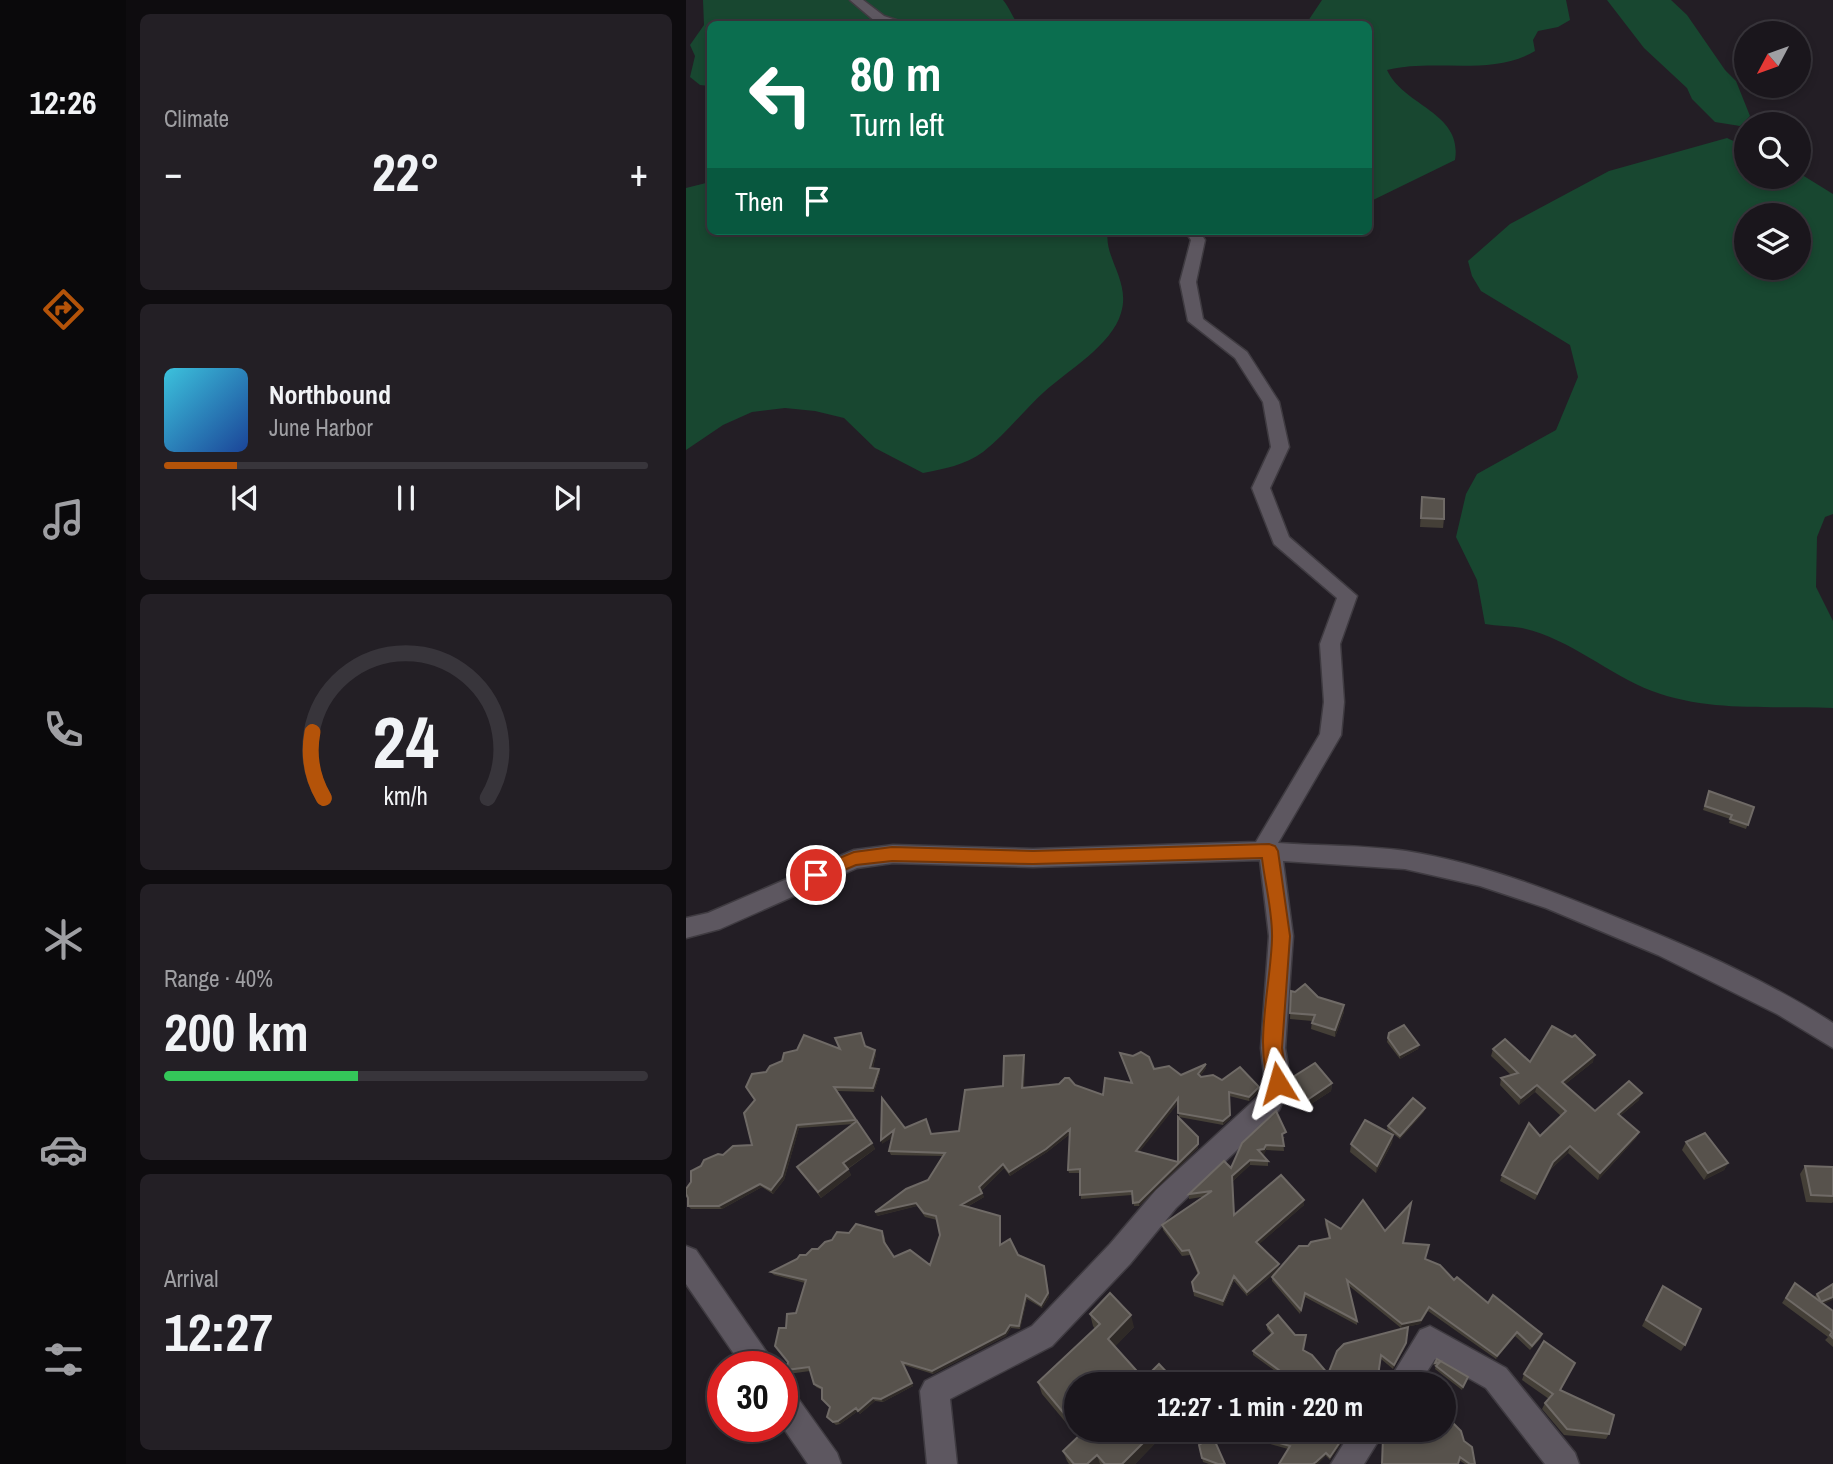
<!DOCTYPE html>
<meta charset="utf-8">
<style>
:root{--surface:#1a161c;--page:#231f25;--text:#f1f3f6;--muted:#9f9fa3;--line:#38353b;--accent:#b45309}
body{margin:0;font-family:"Archivo Narrow",sans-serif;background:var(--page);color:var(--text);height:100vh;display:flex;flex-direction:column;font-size:26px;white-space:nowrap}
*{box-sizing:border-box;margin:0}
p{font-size:23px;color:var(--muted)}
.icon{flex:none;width:38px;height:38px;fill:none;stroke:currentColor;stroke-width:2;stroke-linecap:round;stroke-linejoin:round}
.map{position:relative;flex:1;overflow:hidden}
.sheet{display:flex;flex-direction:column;gap:14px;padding:14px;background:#0e0c0f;width:560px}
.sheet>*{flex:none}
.guide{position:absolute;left:21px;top:21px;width:665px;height:214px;border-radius:10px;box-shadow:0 4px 10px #0003,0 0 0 2px var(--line);background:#0b6e4f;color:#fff;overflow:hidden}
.needle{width:46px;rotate:229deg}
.controls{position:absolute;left:1048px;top:21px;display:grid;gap:14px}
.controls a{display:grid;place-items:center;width:77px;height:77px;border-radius:50%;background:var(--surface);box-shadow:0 4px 10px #0003,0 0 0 2px var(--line);font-size:35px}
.speed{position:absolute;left:21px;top:1351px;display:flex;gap:14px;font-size:35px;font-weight:700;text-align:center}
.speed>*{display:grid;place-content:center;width:91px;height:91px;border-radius:50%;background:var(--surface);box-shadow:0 4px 10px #0003,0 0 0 2px var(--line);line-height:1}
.speed .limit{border:10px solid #d22;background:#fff;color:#111}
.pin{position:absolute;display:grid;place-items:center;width:60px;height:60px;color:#fff;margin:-30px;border:4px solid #fff;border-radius:50%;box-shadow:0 2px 7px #0007}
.me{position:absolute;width:77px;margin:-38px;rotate:352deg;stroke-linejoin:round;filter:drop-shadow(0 0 5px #0008)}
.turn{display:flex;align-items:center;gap:24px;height:147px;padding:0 28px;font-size:32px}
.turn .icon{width:91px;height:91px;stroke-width:2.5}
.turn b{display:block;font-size:49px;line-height:60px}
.then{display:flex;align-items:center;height:66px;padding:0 28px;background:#0003;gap:14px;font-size:26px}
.big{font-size:52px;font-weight:700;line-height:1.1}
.sheet .widget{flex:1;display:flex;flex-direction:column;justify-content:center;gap:10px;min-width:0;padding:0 24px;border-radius:10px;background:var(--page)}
.sheet .dial{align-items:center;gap:0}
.dial svg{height:182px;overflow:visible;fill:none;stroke:var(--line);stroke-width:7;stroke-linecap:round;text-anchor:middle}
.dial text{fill:var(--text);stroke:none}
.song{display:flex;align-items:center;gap:21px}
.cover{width:84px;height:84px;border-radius:10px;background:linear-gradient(135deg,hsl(190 70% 55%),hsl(220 70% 35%))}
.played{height:7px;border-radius:4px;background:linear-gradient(90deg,var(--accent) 15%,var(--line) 15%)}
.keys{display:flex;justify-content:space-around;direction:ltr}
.heat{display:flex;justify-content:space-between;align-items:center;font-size:38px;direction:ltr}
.charge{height:10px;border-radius:5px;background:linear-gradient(90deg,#34c759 40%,var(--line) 0)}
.trip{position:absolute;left:378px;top:1372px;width:392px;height:70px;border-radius:35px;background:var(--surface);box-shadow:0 4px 10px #0003,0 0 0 2px var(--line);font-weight:700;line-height:70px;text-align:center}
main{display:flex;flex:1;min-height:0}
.tabs{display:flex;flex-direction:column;width:126px;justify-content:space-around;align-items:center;background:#0a090b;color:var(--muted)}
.tabs .icon{width:49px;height:49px}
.tabs .on{color:var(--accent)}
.tabs b{font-size:32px;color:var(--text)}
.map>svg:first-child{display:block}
</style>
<main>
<nav class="tabs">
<b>12:26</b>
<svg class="icon on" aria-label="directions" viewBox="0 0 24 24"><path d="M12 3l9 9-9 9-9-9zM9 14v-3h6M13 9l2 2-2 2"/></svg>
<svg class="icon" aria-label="music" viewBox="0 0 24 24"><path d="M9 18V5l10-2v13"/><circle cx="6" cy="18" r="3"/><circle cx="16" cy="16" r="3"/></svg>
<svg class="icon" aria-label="phone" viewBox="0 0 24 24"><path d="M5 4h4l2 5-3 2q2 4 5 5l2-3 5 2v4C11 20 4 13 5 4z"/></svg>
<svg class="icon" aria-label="climate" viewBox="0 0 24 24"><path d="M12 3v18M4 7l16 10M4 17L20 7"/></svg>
<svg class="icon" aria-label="car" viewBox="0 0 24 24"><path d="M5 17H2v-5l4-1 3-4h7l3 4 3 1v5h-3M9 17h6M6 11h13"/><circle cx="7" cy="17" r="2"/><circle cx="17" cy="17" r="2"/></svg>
<svg class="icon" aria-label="filters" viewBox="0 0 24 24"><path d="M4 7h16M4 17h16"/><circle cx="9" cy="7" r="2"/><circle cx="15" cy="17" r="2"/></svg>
</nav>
<section class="sheet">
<div class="widget"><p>Climate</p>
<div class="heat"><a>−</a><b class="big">22°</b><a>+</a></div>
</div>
<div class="widget">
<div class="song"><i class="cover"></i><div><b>Northbound</b><p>June Harbor</p></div></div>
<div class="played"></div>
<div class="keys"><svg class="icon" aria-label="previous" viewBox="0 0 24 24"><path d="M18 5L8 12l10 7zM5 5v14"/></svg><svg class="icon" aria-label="pause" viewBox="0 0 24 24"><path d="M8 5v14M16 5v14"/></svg><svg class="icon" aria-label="next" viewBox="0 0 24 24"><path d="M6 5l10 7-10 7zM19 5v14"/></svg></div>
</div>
<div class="widget dial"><svg viewBox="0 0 100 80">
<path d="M14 69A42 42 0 1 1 86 69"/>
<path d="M14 69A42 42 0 0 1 9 40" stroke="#b45309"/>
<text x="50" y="56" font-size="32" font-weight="700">24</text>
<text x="50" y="72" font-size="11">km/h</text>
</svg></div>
<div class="widget"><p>Range · 40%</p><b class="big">200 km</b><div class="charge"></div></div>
<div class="widget"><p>Arrival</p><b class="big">12:27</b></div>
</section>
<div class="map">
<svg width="1147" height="1464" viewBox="0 0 1147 1464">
<rect width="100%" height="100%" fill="#231e25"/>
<g fill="#184730" fill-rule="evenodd">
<path d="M17 0H317C324 8 326 18 333 24H24V86L14 85 4 77 9 56 4 45 18 25Z"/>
<path d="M636 0H880L884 20 872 27 852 31 847 40 849 51C805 77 749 58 701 70 717 106 777 112 769 160L683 202 682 24H620Z"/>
<path d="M921 0H985L1001 15 1039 70 1050 81 1064 116 1054 126 1029 122 1006 99 1001 88 958 48Z"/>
<path d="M1041 138 1060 147V177H1113V173L1147 194V514L1139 517 1131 537 1130 587 1147 621V708C1086 705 1025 713 966 691 922 674 883 638 836 628 824 626 811 626 799 624L791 580 770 537 780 494 791 474 870 430 892 377 884 345 795 291 786 276 782 261 824 224 923 171ZM1113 215V268H1060V215Z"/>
<path d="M24 182V231H422C417 257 445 281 435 313 426 345 381 371 358 392 337 411 319 435 297 452 279 465 258 469 237 473L189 448 158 418 129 411 99 408 66 412 37 425 0 450V188Z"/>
</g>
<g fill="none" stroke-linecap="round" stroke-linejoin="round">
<defs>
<g id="street">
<path d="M164 0H177L198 16 222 24 190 22Z"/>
<path d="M499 231H513L519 240 510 282 517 319 561 352 593 402 603 447 584 488 603 537 671 596 654 644 658 702 655 735 592 843C634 846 678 845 720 851 795 863 867 891 937 920 1009 949 1082 981 1147 1023V1048L1091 1014 972 955 860 908 794 886 719 869 597 861 607 936 599 1048 605 1083 593 1110 490 1208 444 1264 366 1346 264 1399 271 1464H241L234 1391 239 1381 346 1326 424 1244 470 1190 575 1094 579 1083 575 1048 583 936 574 860 347 867 207 863 171 868 34 929 0 938V918L22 913 168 850 207 845 347 849 570 842 634 734 638 702 634 644 651 598 588 544 566 488 585 447 577 402 549 358 502 321 494 282 505 240Z"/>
<path d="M0 1246 10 1250 84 1357 88 1367H57L0 1284Z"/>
<path d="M744 1326 820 1368 889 1453 893 1464H859L800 1388 749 1359 733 1384H701L734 1330Z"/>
<path d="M96 1385 106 1390 151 1453 155 1464H122L96 1426Z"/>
<path d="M666 1430H699L678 1464H645Z"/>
</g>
</defs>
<use href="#street" stroke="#3f3b41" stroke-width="3"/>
<use href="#street" fill="#5d5760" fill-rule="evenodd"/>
</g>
<g fill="#443f37">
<path d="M736 497 758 519 757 528 734 527Z"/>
<path d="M1023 791 1068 807 1060 829 1043 823 1044 819 1017 810Z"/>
<path d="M605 991 632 997 658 1012 649 1037 625 1029 626 1021 604 1019Z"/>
<path d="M703 1033 733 1045 732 1049 714 1059 701 1042Z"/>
<path d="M154 1049 190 1054 187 1068 193 1069 194 1072 188 1092 151 1091 186 1143 189 1149 162 1169 165 1175 135 1198 115 1173 111 1167 168 1124 113 1128 98 1180 87 1194 76 1187 36 1209H5L2 1206 37 1155 66 1145 68 1100 80 1072Z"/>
<path d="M807 1049 844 1062H907L878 1085 909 1111 953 1100 934 1116 953 1132 950 1138 912 1180 882 1153 865 1169 849 1200 814 1181 816 1175 854 1136 875 1116 849 1092 833 1105 814 1085 815 1078 825 1075 805 1056Z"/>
<path d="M434 1053 468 1069 495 1075 520 1068 514 1076 515 1077 536 1080 573 1091 563 1101 543 1096 544 1119 537 1125 493 1117 492 1103 453 1152 492 1162 512 1137V1148L453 1206H448L446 1195 395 1199 394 1173H383L382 1170 384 1134 361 1152 324 1176 318 1168 295 1191 298 1197 281 1207 314 1216 315 1220V1244L359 1269 363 1297 356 1308 341 1299 334 1329 325 1328 320 1336 247 1374 218 1365 227 1386 197 1402 189 1401 174 1414 172 1411 154 1424 150 1425 141 1417 144 1407 136 1399V1390L130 1387 128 1384 124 1371 102 1374 100 1370 102 1362 100 1328 110 1313 119 1283 88 1275 85 1272 132 1249 198 1235 200 1244 208 1257 244 1265 254 1235 251 1220 239 1217 231 1206 191 1216 242 1180 256 1156 205 1155 203 1151 207 1137 196 1144 219 1128 245 1134 273 1131 317 1086 338 1055 339 1059 338 1088 389 1085 417 1095 445 1083Z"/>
<path d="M646 1083 645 1091 616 1110 603 1094V1086Z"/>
<path d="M738 1112 714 1139 701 1129 702 1126Z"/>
<path d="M707 1135 706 1143 690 1173 664 1152 665 1144Z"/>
<path d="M599 1137 597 1139 598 1151 580 1150 577 1155 582 1161V1166L564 1165 547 1181 548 1215 618 1200V1205L573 1244 593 1264V1269L561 1296 548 1281 537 1306 508 1296 506 1282 512 1275 504 1255 496 1256 477 1230 476 1225 516 1197 503 1199V1194L545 1168 556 1143Z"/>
<path d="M1000 1142 1042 1163 1038 1170 1018 1180 996 1150Z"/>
<path d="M1119 1166 1147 1167V1202L1146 1203 1120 1202 1114 1174Z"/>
<path d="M640 1220 655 1229 699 1231 802 1303 856 1334 855 1338 844 1350 829 1336 810 1359 742 1311 734 1324 715 1328 662 1285 671 1321V1325L619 1297 614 1314 586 1281V1277L622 1246 643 1238 639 1224Z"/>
<path d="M1109 1283 1128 1297 1131 1294 1138 1304 1147 1311V1347L1139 1340 1142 1337 1096 1303Z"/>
<path d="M973 1292 999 1345 995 1351 956 1326Z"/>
<path d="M404 1314 448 1327 429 1346 458 1379 489 1381V1384H390V1430H482L449 1464H383L381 1461 377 1451 392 1437 356 1394 352 1382 409 1329 407 1326Z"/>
<path d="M581 1325 618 1350 642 1374 719 1347 707 1369 695 1359 691 1384H607L567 1355V1351L585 1334 581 1329Z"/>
<path d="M751 1359 782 1377 776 1390 749 1369 750 1365 748 1366Z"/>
<path d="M838 1374 874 1390 923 1434 920 1439 878 1435 856 1409 859 1403 863 1399 836 1380Z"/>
<path d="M664 1430 644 1460 640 1456 602 1449 566 1439 528 1441 539 1464H523L517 1462 513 1445 520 1441 515 1442V1438Z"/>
<path d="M697 1437 778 1441 789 1464H779L773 1460 772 1464H696Z"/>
</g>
<g fill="#2f2a27">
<path d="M658 1005V1012L649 1037V1030Z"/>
<path d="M733 1045 732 1049 714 1059V1055Z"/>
<path d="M189 1050 190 1054 186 1072 184 1068Z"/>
<path d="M338 1055 339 1059 337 1092 336 1088Z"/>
<path d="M909 1055 907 1062 873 1089 876 1082Z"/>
<path d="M520 1064V1068L512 1078V1074Z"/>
<path d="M193 1069 194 1072 188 1092 187 1088Z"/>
<path d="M646 1083 645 1091 616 1110 617 1103Z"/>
<path d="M851 1085 849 1092 833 1105 835 1098Z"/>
<path d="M573 1087V1091L563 1101V1097Z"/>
<path d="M956 1093 953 1100 929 1120 932 1114Z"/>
<path d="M492 1098 493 1102 451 1155 450 1151Z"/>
<path d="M739 1108 738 1112 714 1139V1136Z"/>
<path d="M544 1115V1119L537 1125V1121Z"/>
<path d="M111 1125 113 1128 98 1180 87 1194 85 1190Z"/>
<path d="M384 1129 385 1133 361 1152 324 1176 323 1172Z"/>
<path d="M208 1130 210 1134 196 1144 195 1140Z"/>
<path d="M953 1132 950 1138 912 1180 914 1173Z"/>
<path d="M707 1135 706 1143 690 1173 691 1166Z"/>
<path d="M186 1143 189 1149 161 1169 157 1163Z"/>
<path d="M512 1144V1148L453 1206V1202Z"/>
<path d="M580 1145V1150L578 1155 572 1156V1150Z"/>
<path d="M884 1146 882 1153 865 1169 849 1200 867 1162Z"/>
<path d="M564 1160V1165L547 1181 546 1176Z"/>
<path d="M1042 1163 1038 1170 1018 1180 1022 1173Z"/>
<path d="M317 1164 318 1168 295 1191 293 1187Z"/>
<path d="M162 1169 165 1175 135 1198 132 1192Z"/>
<path d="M74 1184 76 1187 36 1209 33 1206Z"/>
<path d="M296 1193 298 1197 277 1209 275 1205Z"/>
<path d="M618 1200V1205L570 1247V1242Z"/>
<path d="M230 1203 231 1206 191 1216 189 1212Z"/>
<path d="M314 1216 315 1220V1248L314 1245Z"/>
<path d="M593 1264V1269L561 1296V1292Z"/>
<path d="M358 1266 363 1297 356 1308 355 1305Z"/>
<path d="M548 1276V1281L537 1306V1301Z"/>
<path d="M340 1295 341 1299 334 1329 333 1326Z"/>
<path d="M1147 1297V1300L1130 1307 1135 1302Z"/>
<path d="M743 1307 742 1311 734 1324 715 1328 716 1324Z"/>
<path d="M445 1315 448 1327 425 1351 422 1339Z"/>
<path d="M324 1325 325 1328 320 1336 247 1374 246 1371Z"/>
<path d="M831 1332 829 1336 810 1359 811 1356Z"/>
<path d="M720 1343 719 1347 707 1369 708 1365Z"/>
<path d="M216 1362 227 1386 197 1402 195 1399Z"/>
<path d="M187 1398 189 1401 174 1414 172 1411Z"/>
<path d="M170 1408 172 1411 154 1424 152 1421Z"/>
<path d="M470 1430H482L449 1464H436Z"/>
<path d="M662 1430H664L644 1460V1457Z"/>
<path d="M640 1453V1456L632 1464H627Z"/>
<path d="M411 1455 414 1464H401Z"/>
</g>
<g fill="#57524c" stroke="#6f6a66" stroke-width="2">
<path d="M736 497 758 499V519L735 518Z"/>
<path d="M1023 791 1068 807 1062 825 1044 819 1046 815 1019 806Z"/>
<path d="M619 984 632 997 658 1005 649 1030 626 1023 629 1015 604 1013 605 991 609 992Z"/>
<path d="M718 1025 733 1045 714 1055 702 1038 703 1033Z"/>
<path d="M866 1026 886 1037 889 1035 909 1055 876 1082 909 1111 943 1081 956 1093 932 1114 953 1132 914 1173 884 1146 867 1162 851 1194 816 1175 843 1123 854 1136 880 1111 851 1085 835 1098 815 1078 832 1073 807 1049 819 1039 844 1062Z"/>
<path d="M175 1033 179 1046 189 1050 184 1068 193 1069 187 1088 148 1087 170 1120 111 1125 96 1176 85 1190 74 1184 33 1206H2V1198L0 1194V1189L5 1182V1171L15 1166 18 1160 32 1154 37 1155 47 1146 66 1145 58 1113 69 1100 60 1087 66 1074 80 1072 84 1066 96 1061 98 1053 111 1050 118 1035 154 1049 149 1038Z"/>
<path d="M455 1052 463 1057 468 1069 483 1066 495 1075 520 1064 512 1074 515 1077 527 1075 536 1080 554 1067 573 1087 563 1097 543 1092 544 1115 537 1121 492 1113V1098L450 1151 492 1162V1117L512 1137V1144L453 1202 447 1203 446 1191 394 1195V1169L382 1170 384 1129 360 1149 323 1172 317 1164 293 1187 296 1193 275 1205 314 1216V1245L324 1239 332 1255 358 1266 362 1293 355 1305 340 1295 333 1326 324 1325 319 1333 246 1371 216 1362 226 1383 195 1399 187 1398 172 1411 170 1408 152 1421 147 1422 141 1417 144 1407 136 1399V1388L128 1384 123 1367 100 1370 102 1362 89 1346 93 1328H100L101 1314 110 1313 120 1280 85 1272 111 1259 114 1255H120L126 1249H132L139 1242 146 1240 151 1232 163 1233 170 1224 196 1231 198 1242 208 1257 224 1250 244 1265 254 1235 250 1216 238 1213 230 1203 189 1212 220 1189 242 1180 259 1153 203 1151 208 1130 195 1140 196 1098 219 1128 240 1119 245 1134 273 1131 279 1090 317 1086 318 1056 338 1055 336 1088 373 1084 379 1078H383L389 1085 417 1095 419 1078 446 1083 434 1053 447 1056Z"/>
<path d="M629 1063 646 1083 617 1103 603 1086 607 1077Z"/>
<path d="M727 1098 739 1108 714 1136 702 1126Z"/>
<path d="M590 1111 600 1132 596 1134 598 1146 580 1145 578 1149 572 1150 582 1161 564 1160 546 1176 548 1215 595 1175 618 1200 570 1242 593 1264 561 1292 548 1276 537 1301 508 1291 506 1282 513 1273 503 1250 496 1251 476 1225 526 1191 503 1194 538 1161 545 1168 556 1143Z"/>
<path d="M679 1120 707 1135 691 1166 665 1144Z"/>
<path d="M171 1121 186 1143 157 1163 162 1169 132 1192 111 1167Z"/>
<path d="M1019 1133 1042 1163 1022 1173 1000 1142Z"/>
<path d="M1119 1166 1147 1167V1196L1125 1195Z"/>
<path d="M677 1200 699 1231 725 1203 717 1243 743 1245 739 1259 754 1265 768 1280 771 1277 802 1303 807 1295 856 1334 846 1346 831 1332 811 1356 743 1307 735 1320 716 1324 661 1280 671 1321 619 1293 615 1310 586 1277 613 1246H622L625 1242 644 1238 640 1220 655 1229Z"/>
<path d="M1109 1283 1147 1311V1338L1144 1335 1146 1332 1100 1298Z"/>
<path d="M1147 1284V1297L1135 1302 1131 1294Z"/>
<path d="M977 1286 1015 1309 999 1345 960 1320Z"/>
<path d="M424 1293 445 1315 422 1339 458 1379 473 1364 489 1381 485 1384H390V1428L352 1382 414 1324 404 1314Z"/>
<path d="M592 1315 609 1335H620L617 1350 626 1355 642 1374 651 1351 658 1344 722 1327 720 1343 708 1365 695 1355 691 1383 690 1384H612L567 1351 587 1333 581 1325Z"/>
<path d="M858 1341 889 1363 874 1390 928 1415 923 1434 881 1429 859 1403 867 1394 838 1374Z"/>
<path d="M751 1359 782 1377 777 1387 750 1366 754 1362 749 1363Z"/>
<path d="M538 1378 576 1384H537Z"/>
<path d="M758 1419 765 1421 775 1431 778 1441 786 1447 789 1464H784L774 1457 772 1464H696L697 1437 701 1430H758Z"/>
<path d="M391 1430H470L436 1464H419L411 1455 401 1464H388L377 1451 395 1434Z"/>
<path d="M524 1430H662L644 1457 640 1453 630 1462 627 1464H593L604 1446 566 1435 527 1437 539 1464H532L516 1458 513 1445 526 1437 515 1438Z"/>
</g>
<path fill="#b45309" stroke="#753606" stroke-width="2" d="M583 844 589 846 592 851 604 936 596 1048 601 1083 598 1089 592 1092 585 1089C567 1049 585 983 586 939 587 913 579 884 576 858L347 864 206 861 170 865 130 882 124 880 121 875 124 870 168 852 206 847 347 851Z"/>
</svg>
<div class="controls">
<a><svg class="needle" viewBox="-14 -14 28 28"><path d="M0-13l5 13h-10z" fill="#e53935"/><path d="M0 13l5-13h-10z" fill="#9f9fa3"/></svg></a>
<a><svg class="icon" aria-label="search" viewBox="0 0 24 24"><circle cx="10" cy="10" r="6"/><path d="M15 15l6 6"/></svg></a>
<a><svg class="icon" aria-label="layers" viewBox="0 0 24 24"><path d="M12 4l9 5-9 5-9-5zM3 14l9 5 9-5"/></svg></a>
</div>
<div class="speed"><div class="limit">30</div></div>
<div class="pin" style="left:130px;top:875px;background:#d93025"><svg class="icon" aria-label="arrive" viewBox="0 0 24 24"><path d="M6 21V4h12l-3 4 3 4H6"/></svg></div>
<svg class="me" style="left:592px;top:1083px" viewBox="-20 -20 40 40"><path d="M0-17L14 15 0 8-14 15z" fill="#b45309" stroke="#fff" stroke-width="4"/></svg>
<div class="trip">12:27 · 1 min · 220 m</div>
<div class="guide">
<div class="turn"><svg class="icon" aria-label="left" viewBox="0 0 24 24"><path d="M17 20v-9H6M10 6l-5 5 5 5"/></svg><div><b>80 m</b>Turn left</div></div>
<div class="then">Then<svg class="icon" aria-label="arrive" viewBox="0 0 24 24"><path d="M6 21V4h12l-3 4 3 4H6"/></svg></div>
</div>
</div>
</main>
